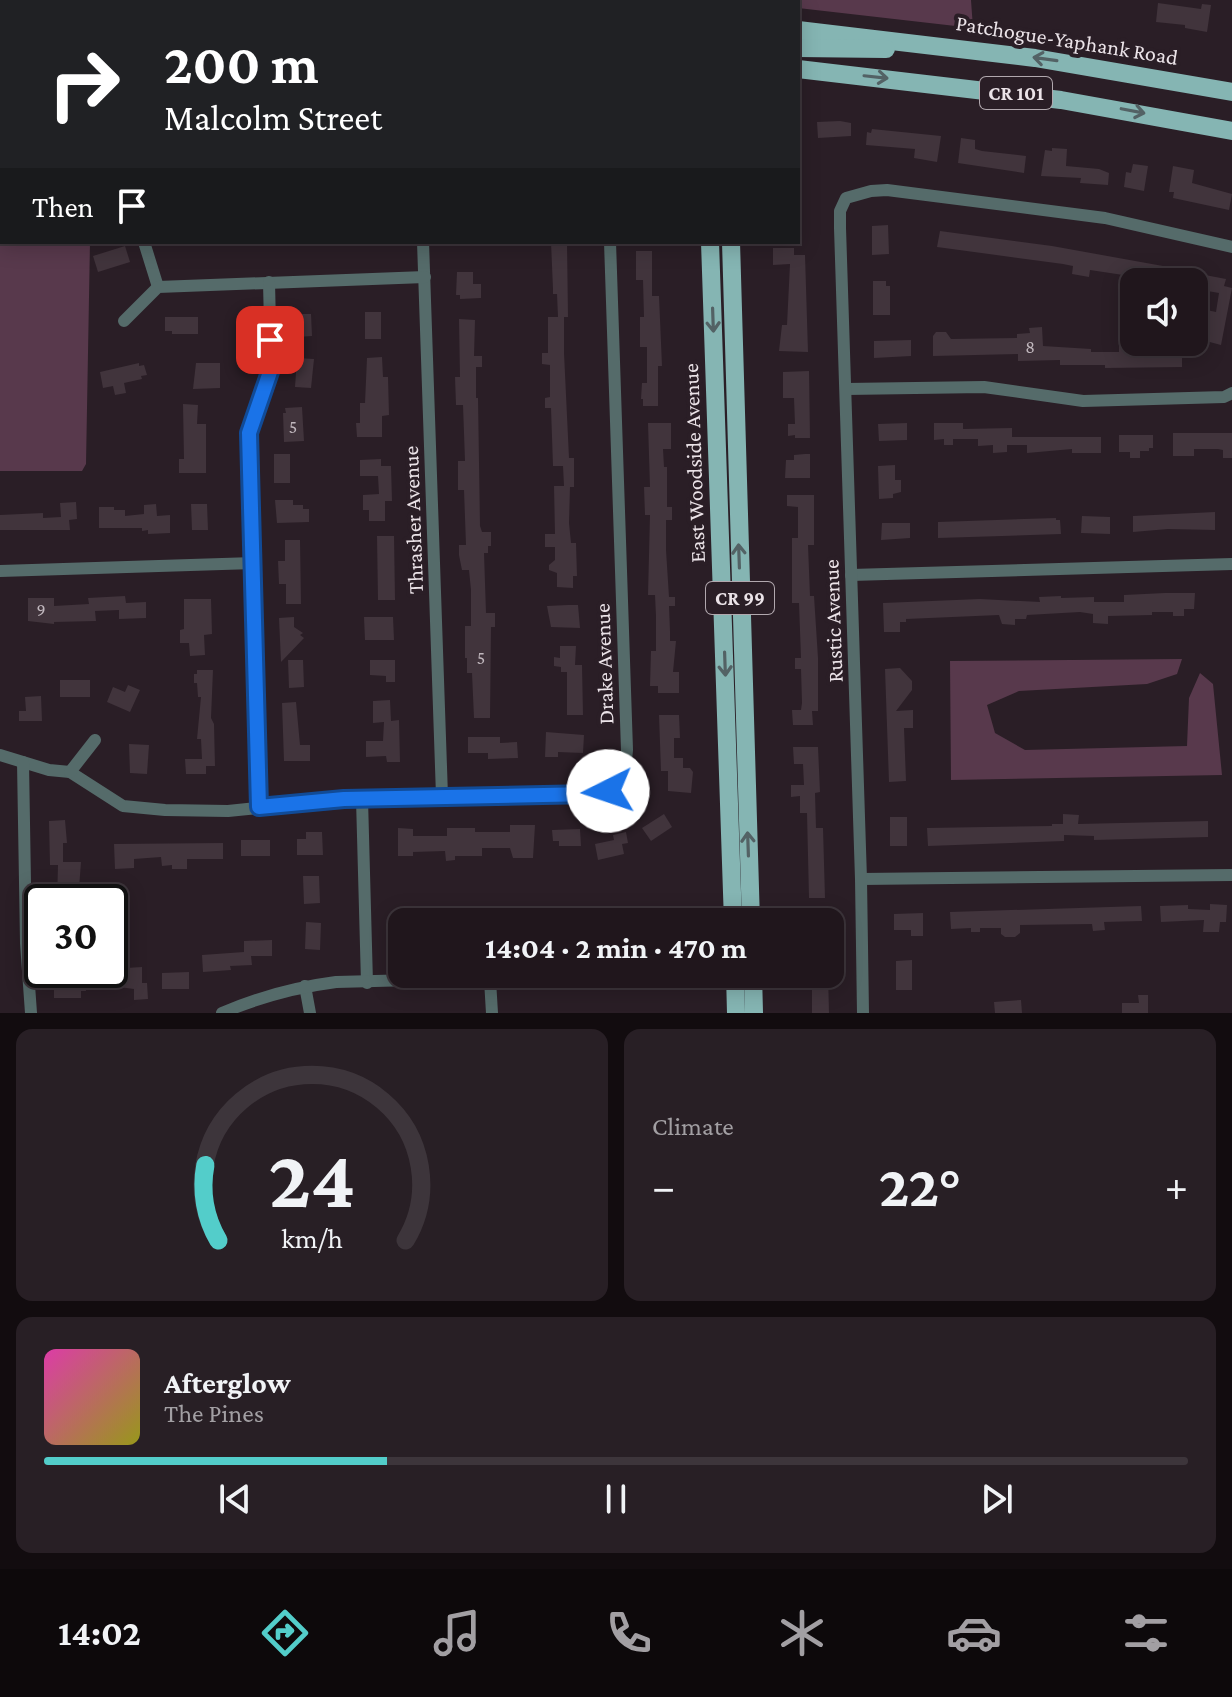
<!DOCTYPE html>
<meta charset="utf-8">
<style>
:root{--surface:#20161c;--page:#281f25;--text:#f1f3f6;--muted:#a29fa3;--line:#3d353b;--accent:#53cdca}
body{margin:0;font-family:"Crimson Pro",serif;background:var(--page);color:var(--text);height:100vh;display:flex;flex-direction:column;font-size:30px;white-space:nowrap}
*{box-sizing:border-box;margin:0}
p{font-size:26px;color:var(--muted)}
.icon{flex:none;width:44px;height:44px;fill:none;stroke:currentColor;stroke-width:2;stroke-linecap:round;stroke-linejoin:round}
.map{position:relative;height:1013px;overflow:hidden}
.panel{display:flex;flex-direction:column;gap:16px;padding:16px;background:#120c0f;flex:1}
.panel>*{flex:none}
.guide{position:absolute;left:0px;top:0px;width:800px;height:244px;box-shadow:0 4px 20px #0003,0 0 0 2px var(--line);background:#202124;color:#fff;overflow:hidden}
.fabs{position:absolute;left:1120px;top:268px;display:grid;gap:16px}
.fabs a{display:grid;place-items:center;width:88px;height:88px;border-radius:16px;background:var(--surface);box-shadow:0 4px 20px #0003,0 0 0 2px var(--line);font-size:40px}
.speed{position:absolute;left:24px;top:884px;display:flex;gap:16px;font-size:40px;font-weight:700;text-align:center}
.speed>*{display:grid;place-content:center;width:104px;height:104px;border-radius:50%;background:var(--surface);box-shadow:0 4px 20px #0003,0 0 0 2px var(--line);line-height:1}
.speed .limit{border:4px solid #111;border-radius:12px;background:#fff;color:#111}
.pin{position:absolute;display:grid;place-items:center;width:68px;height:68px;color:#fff;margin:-34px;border-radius:16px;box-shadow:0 4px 12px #0006}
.me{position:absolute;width:88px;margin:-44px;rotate:266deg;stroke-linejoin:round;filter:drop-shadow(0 0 6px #0008)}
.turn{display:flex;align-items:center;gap:28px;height:168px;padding:0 32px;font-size:36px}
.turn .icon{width:104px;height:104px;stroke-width:2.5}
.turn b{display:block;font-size:56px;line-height:68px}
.then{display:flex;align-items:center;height:76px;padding:0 32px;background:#0003;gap:16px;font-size:30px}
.big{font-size:60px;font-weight:700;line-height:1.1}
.panel .tile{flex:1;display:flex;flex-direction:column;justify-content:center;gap:12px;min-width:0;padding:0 28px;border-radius:16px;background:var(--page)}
.panel .dial{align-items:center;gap:0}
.dial svg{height:208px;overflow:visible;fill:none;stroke:var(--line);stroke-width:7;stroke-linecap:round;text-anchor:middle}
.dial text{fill:var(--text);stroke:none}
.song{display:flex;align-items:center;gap:24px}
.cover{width:96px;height:96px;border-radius:12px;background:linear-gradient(135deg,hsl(320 70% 55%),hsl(60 70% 35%))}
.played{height:8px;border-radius:4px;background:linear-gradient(90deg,var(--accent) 30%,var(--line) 30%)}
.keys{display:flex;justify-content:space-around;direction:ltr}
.heat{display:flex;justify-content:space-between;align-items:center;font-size:44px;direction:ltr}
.panel .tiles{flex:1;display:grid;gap:16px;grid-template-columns:1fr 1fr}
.tile:last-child{grid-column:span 2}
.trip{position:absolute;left:388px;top:908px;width:456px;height:80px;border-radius:16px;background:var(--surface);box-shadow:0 4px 20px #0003,0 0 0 2px var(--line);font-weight:700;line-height:80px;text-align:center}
.dock{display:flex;height:128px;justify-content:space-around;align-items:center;background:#0d090b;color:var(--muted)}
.dock .icon{width:56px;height:56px}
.dock .current{color:var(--accent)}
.dock b{font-size:36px;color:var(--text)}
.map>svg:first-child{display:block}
</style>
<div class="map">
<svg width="1232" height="1013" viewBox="0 0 1232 1013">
<rect width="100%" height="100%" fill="#2a1e26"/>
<g fill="#58394c">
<path d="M750 0H971L973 28 798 8V2Z"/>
<path d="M0 206 2 242H90L86 464 82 471H0Z"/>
<path d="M1182 659 1177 674 1147 684 1019 691 987 705 995 733 1025 750 1187 746 1189 698 1200 673 1213 684 1222 775 951 780 950 661Z"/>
</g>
<g fill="#41343c">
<path d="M1158 3 1201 9 1202 4 1211 5 1207 32 1185 28V25L1156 22Z"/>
<path d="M840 121 851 123V136L818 138 817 122Z"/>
<path d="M872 129 941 136 937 162 914 158 915 149 866 145 867 132 871 133Z"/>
<path d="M961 138 975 140V149L982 151 1026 156 1024 173 958 163Z"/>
<path d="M1052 148 1067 149 1066 166 1099 169 1109 173 1108 185 1080 183 1081 178 1041 176 1045 150 1052 151Z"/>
<path d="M1133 164 1148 166 1144 191 1124 187 1126 172 1131 173Z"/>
<path d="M1173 166 1194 170 1192 183 1232 194 1229 210 1173 198 1174 192H1169Z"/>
<path d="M888 225 889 254 872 255V226Z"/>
<path d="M940 231 1052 246 1174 268 1172 282 1143 280V278L1090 270 1089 277 1072 274 1073 266 1063 264 937 247Z"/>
<path d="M551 242H567L568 317H564V353L569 458H574V487H570L569 523 571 543H576L577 576H573V588L557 587V573L549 570V565L555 560V547H545V534H555L554 486H564L563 466H553L551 408H545V398L550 397V365L542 364V353H548V317H558L557 294H553V289Z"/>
<path d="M125 246 130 262 98 272 93 256Z"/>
<path d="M773 248H794V255H805L808 352 779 351 782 325H787L790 264 773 265Z"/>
<path d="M636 251H652V296H659L662 366H658V406H643V399H641L642 383H647V347H640V317H644L643 280H636Z"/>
<path d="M457 272H473V284H481V298L460 299V295H456Z"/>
<path d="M1205 275 1226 279 1224 286 1232 288 1221 345 1206 341 1207 337 1196 334 1202 309 1216 312 1219 293 1202 290Z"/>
<path d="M873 281H886V286H890V315H873Z"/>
<rect x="365" y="312" width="16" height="27"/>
<path d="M295 314H311L312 336 297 337Z"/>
<path d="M165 317H198V334H172V331H165Z"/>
<path d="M459 319 475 320 474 356H482V367H476V398H478L480 526 482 532H491V546H488V553H484L486 613H495V627H491L490 718H474L472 673H467V658H465V626H471V590L469 570H462L459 555V545H466L464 490H458V461H465L463 405H456L455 377H460Z"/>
<path d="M1042 327 1043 346 1091 349V352H1119V346L1130 345V351H1134V354L1153 353V350L1182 351V367L1105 368V365H1060V360L1018 361V354L933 356V336L936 332H946L951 339 1017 338V334L1030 333 1029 328Z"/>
<path d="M911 340V356L874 358V341Z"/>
<path d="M382 357 383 377H388L389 415 382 416V437H357L356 423H360V403H365L367 358Z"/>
<path d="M297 358 314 359 311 388 295 387Z"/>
<path d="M139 363V366L144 365 147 375 141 376 142 379 124 383 126 393 115 395 113 386 103 388 100 372Z"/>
<path d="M196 363H220V388L193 389Z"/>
<path d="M809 371 810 438H795V435L788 436V424H795L794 398H783V372Z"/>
<path d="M183 404 198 405 197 424H206V473H179V459H184Z"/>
<path d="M302 407 304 441 284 442 283 413H286L285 408Z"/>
<path d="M648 423H671V449H663L664 467H667V507H672V520H666V550L669 597H675V606H669L670 631V641H676L673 672H679V693H658V686H650L651 651H656V616L655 595H648L650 515H645L644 487H650Z"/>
<path d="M907 423V440L879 441 878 424Z"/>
<path d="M934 423H963V429L1012 428V437H1101V453H1072V449L1027 453V445H1007V452L993 453V445L978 446V439H953V445H944V439L934 440Z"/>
<path d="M1173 433H1232V458H1223V450L1218 449H1194V456H1173Z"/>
<path d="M1119 435H1153V448H1149V451H1140V458H1130V452H1119Z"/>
<rect x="274" y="454" width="16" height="29"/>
<path d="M805 454H810V478H785L786 460H794V455Z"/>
<path d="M381 459V466H391L392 501H385V521H369V510H363V495L379 494 378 476H360V460Z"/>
<path d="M895 465V480H901V492L893 494V498L879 499 878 466Z"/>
<path d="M787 495H814V545H808L810 596H814L818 658V711H812L813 725H793L792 710H801L802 703 801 669H795V658H801L799 603H792V538H798V507L787 506Z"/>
<path d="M275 500H293V505H303V509H309V522L277 523Z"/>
<path d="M76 502 77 519 69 520 70 530H0V515L43 513V518L61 517 60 503Z"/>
<path d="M156 504 157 516 170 515V533L148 534V530L142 531V528H99V507H114V510H125V516L144 514V505Z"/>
<path d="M191 504H207L208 530H192Z"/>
<path d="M1215 512V530L1168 529 1133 532V516Z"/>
<path d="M1082 516 1110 517V534L1081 533Z"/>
<path d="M1056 518V520H1060L1061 534 938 538V522Z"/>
<path d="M882 523H910V538L881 540Z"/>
<path d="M377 536H394L395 600H378Z"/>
<path d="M285 540H300L301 604H286V584H279L278 561H285Z"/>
<path d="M1165 593H1195L1194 609H1184V616H1173V612H1152V615L1108 616V624L1093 623V614L1080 612 1027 615 1026 619H1015V625L1002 624 999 615 906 619V622H900V632H884L883 603 980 599 1040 602 1039 597 1061 596V598L1094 597V602H1124V595Z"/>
<path d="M125 596 126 603 146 602V618L119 619V610L95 611 96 621 54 622V624L28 621V598H54V606L89 604 88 598Z"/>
<path d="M184 599H211L212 634 204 635 205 655 190 656 189 643H180V630L184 629Z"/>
<path d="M568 605H578L580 628 551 627 547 606Z"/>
<path d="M294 617V627L303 633 300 635 304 638 281 662 279 618Z"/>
<path d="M364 617H393L394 640H365Z"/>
<path d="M560 646H576L575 665H582L583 715H567V672H561V667L554 666V657L560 658Z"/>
<path d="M288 660H303L304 687 289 688Z"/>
<path d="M370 660H395V682H386V676L370 675Z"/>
<path d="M900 668 912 681V690L896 711 913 710V728H904L906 781 889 782 885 669Z"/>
<path d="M197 670H213L211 718 214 724 215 766H206V774H186L185 759H202L201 739H197L201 697H198L197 683H194V674H197Z"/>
<rect x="60" y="680" width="30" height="17"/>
<path d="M128 685 140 690 130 712 107 702 113 687 125 692Z"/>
<path d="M41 696 42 721H19V711H26L25 697Z"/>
<path d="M390 700 391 721 399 720 400 762H387L386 756 366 757V741H383L384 722 373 723V701Z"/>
<path d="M296 702 300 745H310V761H284L282 703Z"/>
<path d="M659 715H679L680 738H674V758H683V768H690L693 772 691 793 668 791V771H661Z"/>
<path d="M546 732 584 735 583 753 558 752V757H545Z"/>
<path d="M468 737H500V743L517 742 518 758 488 759V753H468Z"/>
<path d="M129 744 149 745 147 774 130 773Z"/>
<path d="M793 747H818L820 792 815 793 816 828H823L825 898H809L807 813H800V796L791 797V785H804L803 764H794Z"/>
<path d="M664 814 672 827 651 841 642 828Z"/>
<path d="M1063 814 1079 815 1078 824 1208 821V837L1094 840V836L1064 835V841L928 846 927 828 1052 826V824H1063Z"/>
<rect x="890" y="817" width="17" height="29"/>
<path d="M65 820 67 843H63V862H81L78 902H57L58 865H50L49 821Z"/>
<path d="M510 825H535L533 858H513L510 848H482V856H455V860L446 861 445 851 413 852V856H398V828L413 829V836H447V828H475V832H510Z"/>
<path d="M580 829 581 846H559V841H553L552 830Z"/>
<path d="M306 832H322L323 855H297V839H306Z"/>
<path d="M626 832 628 843 622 844 624 854 598 860 595 844 614 840 613 835Z"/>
<rect x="241" y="840" width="29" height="16"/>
<path d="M223 843V859H187V869H172V865L162 866 161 857 134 859V868L115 869 114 844Z"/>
<path d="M303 876H319L320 903 304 904Z"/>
<path d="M1210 904 1227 905 1226 922H1220L1219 932H1203L1204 920 1161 922 1160 906 1188 905V909L1210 910Z"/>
<path d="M1141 906 1142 921 1104 922 1105 930 1093 931 1092 924 1020 925V933L1015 937H1005L1001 934V928H980V932H971V928L951 929 950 912Z"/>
<path d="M923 913V936H911V930H894V914Z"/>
<path d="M306 922 321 923 320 950 305 949Z"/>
<path d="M272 940V956H251L252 965 230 966 231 970 203 972 202 955 244 952V941Z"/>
<path d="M912 960V990H896V961Z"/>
<path d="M142 967V983H147L148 999 134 1000V989L119 987V977H126V968Z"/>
<path d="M54 970H79L80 982H85L86 991H81V998H54Z"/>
<path d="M189 972V989H162V973Z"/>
<path d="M807 974H828L829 1013H812V983H807Z"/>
<path d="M1138 995H1148V1013H1122V1003H1139Z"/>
<path d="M1021 1000 1022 1013H995L994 1002Z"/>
</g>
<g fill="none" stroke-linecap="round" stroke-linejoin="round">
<g stroke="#556b6a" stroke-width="12">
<path d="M144 242 158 287"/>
<path d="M423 242 442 796"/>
<path d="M124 321 158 287 425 277"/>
<path d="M846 389 984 387 1083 401 1224 397 1232 393"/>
<path d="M0 571 254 563"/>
<path d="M851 575 1232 564"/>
<path d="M0 755 49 770 70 772 123 806 165 810 228 811 344 799 591 794 608 791 624 781 627 750 610 242"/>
<path d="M23 762 26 943 31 1013"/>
<path d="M70 772 95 740"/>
<path d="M362 799 367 983"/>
<path d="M259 807 249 433 271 369 269 282"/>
<path d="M861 879 1232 875"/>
<path d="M490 980 492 1013"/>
<path d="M305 986 310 1013"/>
<path d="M222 1013C259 997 297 987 336 982L643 974"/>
<path d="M863 1013 861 879 840 228V211L846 198 871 191 887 190 1105 218 1232 247"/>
</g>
<g stroke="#709593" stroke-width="16">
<path d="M702 0V2"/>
<path d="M723 0V2"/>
</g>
<g stroke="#85b5b3" stroke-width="18">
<path d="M146 0 166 2"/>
<path d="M518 0 537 2"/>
<path d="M798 30 1035 58 1232 92"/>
<path d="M798 48 886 49"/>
<path d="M798 69 1061 100 1232 131"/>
<path d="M710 242 733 922"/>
<path d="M731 242 751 922"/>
<path d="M735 974 736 1013"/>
<path d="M753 974 754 1013"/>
</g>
</g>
<defs><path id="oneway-shaft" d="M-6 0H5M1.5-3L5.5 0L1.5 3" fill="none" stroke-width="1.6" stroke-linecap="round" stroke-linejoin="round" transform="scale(2)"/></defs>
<g stroke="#536265">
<use href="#oneway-shaft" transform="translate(1045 59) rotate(-172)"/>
<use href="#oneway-shaft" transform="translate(876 77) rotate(6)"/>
<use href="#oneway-shaft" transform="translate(1133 111) rotate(11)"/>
<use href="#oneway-shaft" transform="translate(713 320) rotate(88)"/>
<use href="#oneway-shaft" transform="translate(739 556) rotate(-92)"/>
<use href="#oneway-shaft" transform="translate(725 664) rotate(88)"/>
<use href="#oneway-shaft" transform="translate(748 844) rotate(-92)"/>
</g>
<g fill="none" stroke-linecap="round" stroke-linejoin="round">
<defs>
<path id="route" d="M270 340 271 369 249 433 259 807 344 799 591 794 608 791"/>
</defs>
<use href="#route" stroke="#114b97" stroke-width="20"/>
<use href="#route" stroke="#1a73e8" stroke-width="14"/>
</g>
<g text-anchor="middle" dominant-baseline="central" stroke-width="8" stroke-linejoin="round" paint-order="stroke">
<g font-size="18" fill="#c0b7bd">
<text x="1030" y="347">8</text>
<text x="293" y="427">5</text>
<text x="41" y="610">9</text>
<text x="481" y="658">5</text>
</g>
<g fill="#2a1e26" stroke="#b1a8ae" stroke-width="2">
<rect x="980" y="77" width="72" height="32" rx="6"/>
<rect x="706" y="582" width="68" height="32" rx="6"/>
</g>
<g font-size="20" font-weight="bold" fill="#ebe3e8">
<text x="1016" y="93">CR 101</text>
<text x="740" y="598">CR 99</text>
</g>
<g font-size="22" fill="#ebe3e8" stroke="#2a1e26">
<text transform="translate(1067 40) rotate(9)">Patchogue-Yaphank Road</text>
<text transform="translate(694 463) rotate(-92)">East Woodside Avenue</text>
<text transform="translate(413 520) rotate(-92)">Thrasher Avenue</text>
<text transform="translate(833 621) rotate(-92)">Rustic Avenue</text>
<text transform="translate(604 664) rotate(-92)">Drake Avenue</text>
</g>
</g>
</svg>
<div class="fabs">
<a><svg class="icon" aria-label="sound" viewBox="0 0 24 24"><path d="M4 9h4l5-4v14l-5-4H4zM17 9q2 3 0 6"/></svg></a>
</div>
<div class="speed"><div class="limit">30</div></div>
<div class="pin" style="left:270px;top:340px;background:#d93025"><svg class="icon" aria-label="arrive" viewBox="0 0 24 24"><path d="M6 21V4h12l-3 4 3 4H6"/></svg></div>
<svg class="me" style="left:608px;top:791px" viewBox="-20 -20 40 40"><circle r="19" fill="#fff"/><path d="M0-13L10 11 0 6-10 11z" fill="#1a73e8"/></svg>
<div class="trip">14:04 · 2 min · 470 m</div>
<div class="guide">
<div class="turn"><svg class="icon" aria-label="right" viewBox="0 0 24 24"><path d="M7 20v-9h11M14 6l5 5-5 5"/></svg><div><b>200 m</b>Malcolm Street</div></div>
<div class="then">Then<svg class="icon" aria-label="arrive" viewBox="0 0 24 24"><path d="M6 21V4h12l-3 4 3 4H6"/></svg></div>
</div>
</div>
<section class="panel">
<div class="tiles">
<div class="tile dial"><svg viewBox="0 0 100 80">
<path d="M14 69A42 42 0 1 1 86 69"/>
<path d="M14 69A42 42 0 0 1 9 40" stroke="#53cdca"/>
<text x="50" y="56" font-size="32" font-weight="700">24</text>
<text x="50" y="72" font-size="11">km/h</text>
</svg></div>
<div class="tile"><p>Climate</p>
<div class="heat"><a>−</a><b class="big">22°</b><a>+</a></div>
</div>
<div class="tile">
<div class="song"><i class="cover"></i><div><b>Afterglow</b><p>The Pines</p></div></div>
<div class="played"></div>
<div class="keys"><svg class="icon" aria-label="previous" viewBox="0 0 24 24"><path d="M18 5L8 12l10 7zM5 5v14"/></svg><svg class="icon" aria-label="pause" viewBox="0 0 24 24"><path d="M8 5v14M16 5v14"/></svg><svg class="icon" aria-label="next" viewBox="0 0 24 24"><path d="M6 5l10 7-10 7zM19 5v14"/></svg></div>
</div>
</div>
</section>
<nav class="dock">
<b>14:02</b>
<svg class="icon current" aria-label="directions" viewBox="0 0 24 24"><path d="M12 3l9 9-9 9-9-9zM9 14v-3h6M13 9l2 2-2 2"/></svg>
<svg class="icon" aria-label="music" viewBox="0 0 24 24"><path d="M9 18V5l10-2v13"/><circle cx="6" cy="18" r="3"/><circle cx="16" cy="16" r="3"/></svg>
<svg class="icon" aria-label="phone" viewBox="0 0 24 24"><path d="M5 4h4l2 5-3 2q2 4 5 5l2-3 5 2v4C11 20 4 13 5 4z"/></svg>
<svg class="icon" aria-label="climate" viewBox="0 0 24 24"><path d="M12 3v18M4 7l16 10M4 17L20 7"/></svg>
<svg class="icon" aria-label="car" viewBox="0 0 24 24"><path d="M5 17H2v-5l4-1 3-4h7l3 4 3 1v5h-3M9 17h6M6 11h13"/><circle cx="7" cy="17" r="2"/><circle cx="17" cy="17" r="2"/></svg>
<svg class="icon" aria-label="filters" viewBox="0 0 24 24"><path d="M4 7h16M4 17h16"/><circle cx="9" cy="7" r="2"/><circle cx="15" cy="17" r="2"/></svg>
</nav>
